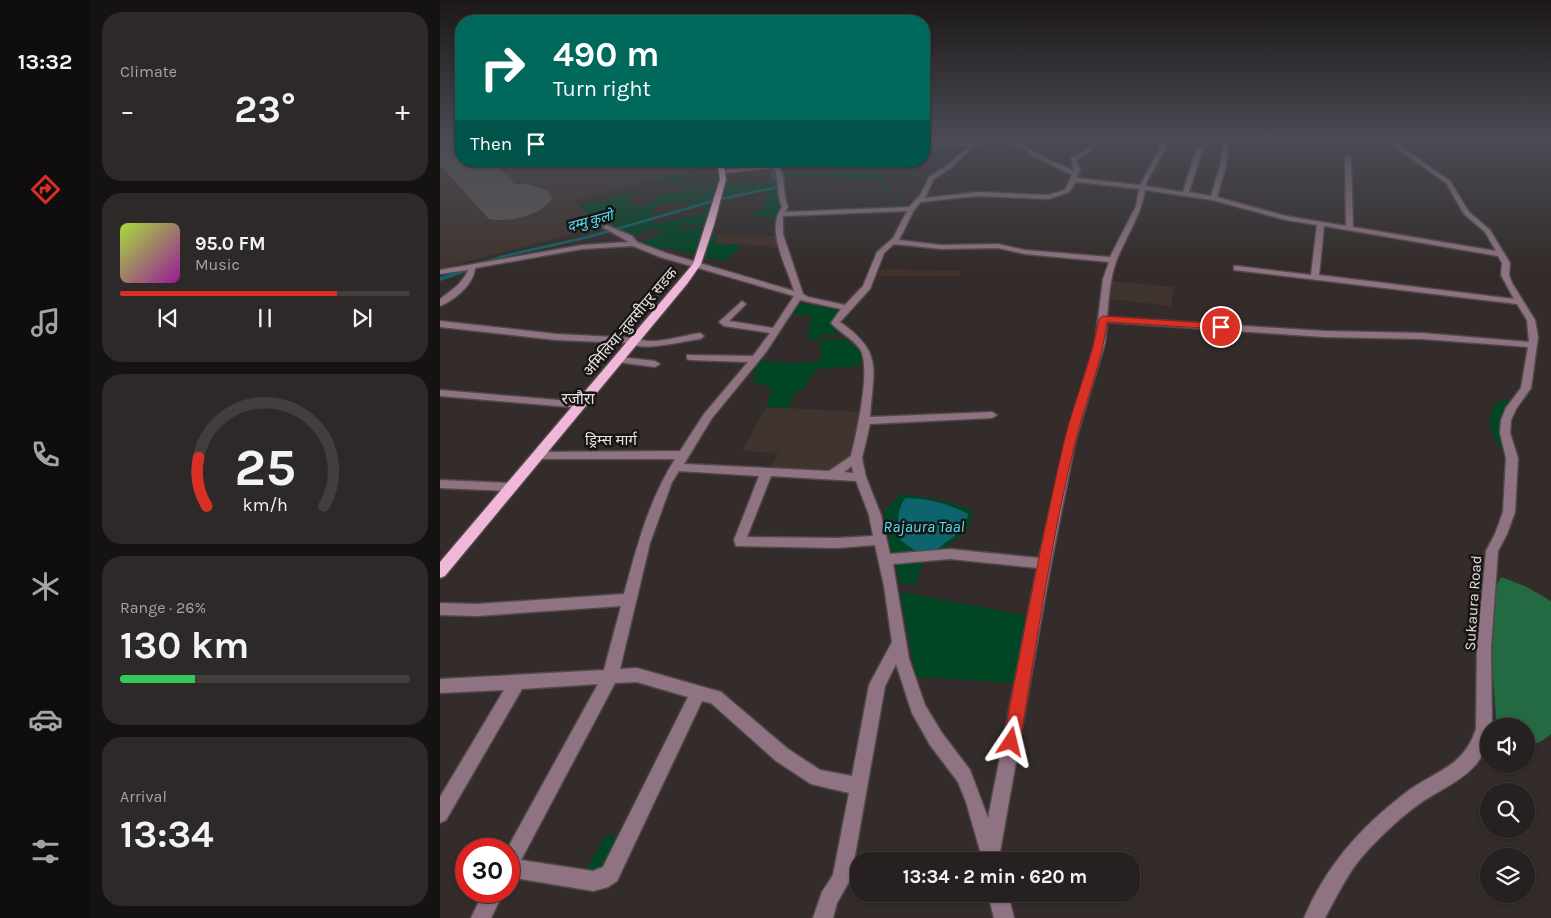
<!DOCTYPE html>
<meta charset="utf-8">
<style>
:root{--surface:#262120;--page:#2e2929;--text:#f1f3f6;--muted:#a4a3a5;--line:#423e3e;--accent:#d93025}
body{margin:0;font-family:Karla,"Noto Sans Devanagari",sans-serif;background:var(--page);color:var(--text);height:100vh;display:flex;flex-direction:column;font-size:19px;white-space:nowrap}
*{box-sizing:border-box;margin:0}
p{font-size:16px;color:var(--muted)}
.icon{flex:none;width:28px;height:28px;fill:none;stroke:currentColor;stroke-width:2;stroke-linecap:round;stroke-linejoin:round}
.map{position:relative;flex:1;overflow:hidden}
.sheet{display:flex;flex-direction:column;gap:12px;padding:12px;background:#151212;width:350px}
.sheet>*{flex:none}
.guide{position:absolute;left:15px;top:15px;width:475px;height:152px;border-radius:20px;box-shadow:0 1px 4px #0004,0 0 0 1px var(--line);background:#00695c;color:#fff;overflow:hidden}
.tools{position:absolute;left:1040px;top:718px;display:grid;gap:10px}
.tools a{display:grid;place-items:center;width:55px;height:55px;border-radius:50%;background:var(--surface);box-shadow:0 1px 4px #0004,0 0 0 1px var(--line);font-size:25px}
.speed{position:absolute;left:15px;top:838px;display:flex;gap:10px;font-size:25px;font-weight:700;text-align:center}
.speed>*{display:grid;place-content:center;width:65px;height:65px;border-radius:50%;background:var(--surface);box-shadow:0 1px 4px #0004,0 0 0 1px var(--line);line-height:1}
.speed .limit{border:8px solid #d22;background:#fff;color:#111}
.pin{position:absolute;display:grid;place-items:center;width:42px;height:42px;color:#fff;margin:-21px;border:2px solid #fff;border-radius:50%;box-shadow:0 1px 5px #0007}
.me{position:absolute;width:55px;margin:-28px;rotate:10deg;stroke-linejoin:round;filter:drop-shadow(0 0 4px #0008)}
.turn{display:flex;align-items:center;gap:18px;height:105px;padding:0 15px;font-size:22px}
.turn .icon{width:65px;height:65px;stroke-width:2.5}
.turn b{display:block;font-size:35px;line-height:42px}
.then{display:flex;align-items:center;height:48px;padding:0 15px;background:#0003;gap:10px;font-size:19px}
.big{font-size:38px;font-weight:700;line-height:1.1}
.sheet .tile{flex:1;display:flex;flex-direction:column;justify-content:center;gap:8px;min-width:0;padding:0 18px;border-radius:20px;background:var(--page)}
.sheet .dial{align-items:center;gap:0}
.dial svg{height:130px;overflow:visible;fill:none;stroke:var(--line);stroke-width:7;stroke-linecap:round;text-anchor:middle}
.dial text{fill:var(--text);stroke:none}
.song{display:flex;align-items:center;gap:15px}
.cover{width:60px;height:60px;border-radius:8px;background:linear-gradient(135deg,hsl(80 70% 55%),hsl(300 70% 35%))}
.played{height:5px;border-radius:2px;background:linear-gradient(90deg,var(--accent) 75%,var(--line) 75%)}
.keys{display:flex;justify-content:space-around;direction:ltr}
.heat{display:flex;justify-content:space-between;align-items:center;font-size:28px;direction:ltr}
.charge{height:8px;border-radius:4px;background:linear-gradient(90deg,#34c759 26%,var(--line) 0)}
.trip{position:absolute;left:410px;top:852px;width:290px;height:50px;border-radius:20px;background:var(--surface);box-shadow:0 1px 4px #0004,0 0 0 1px var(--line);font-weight:700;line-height:50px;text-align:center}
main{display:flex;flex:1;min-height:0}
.dock{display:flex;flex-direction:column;width:90px;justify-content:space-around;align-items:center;background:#0f0d0d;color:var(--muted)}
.dock .icon{width:35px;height:35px}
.dock .active{color:var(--accent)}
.dock b{font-size:22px;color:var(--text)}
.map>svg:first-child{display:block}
</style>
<main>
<nav class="dock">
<b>13:32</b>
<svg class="icon active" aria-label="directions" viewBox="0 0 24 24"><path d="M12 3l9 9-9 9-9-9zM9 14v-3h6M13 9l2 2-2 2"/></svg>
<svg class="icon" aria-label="music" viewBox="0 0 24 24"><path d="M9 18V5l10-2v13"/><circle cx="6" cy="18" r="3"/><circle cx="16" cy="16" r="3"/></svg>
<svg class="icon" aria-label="phone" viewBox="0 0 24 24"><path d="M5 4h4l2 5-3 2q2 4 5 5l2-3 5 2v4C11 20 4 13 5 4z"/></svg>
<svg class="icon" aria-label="climate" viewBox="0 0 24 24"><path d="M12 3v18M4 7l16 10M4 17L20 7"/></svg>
<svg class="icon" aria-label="car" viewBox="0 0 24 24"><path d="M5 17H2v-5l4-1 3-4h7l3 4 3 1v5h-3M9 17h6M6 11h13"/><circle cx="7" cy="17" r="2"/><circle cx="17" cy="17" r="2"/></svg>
<svg class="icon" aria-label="filters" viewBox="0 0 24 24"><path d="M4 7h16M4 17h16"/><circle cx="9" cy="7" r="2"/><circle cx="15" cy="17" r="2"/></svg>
</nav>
<section class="sheet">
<div class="tile"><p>Climate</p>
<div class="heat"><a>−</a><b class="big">23°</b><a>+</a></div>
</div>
<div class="tile">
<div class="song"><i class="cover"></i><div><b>95.0 FM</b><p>Music</p></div></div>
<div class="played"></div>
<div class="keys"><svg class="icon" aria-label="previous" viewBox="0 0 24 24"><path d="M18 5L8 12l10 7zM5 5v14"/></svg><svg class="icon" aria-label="pause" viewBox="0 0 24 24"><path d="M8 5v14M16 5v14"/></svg><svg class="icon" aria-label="next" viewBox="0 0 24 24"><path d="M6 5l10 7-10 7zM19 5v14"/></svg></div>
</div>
<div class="tile dial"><svg viewBox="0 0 100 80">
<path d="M14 69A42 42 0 1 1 86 69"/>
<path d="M14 69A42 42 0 0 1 9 39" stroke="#d93025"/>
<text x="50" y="56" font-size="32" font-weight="700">25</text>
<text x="50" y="72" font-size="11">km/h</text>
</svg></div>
<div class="tile"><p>Range · 26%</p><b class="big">130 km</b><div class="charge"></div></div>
<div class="tile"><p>Arrival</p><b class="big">13:34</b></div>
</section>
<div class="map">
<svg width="1111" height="918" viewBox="0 0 1111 918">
<rect width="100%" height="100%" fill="#332c2a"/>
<g fill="#40342f">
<path d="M0 139H21V161H243L254 170 134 201 162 226 0 269Z"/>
<path d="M672 281 734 287 731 306 670 299Z"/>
<path d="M326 407 422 412 411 457 399 470 331 467 338 453 302 451Z"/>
</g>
<g fill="#43312a">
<path d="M278 235 339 236 344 247 331 249 330 246 273 243Z"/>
<path d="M441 269 520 271 519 276H438Z"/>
</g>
<g fill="#004625">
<path d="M243 161H247L258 171 243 174 247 175 241 183H275L279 172H281L280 186 233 187 239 183 214 182 134 201 254 170Z"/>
<path d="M426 161H434L433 166 438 168 439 174 463 209H459L454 198 447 191 442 182 437 179H408L383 175 343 177 341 174 428 171 426 167Z"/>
<path d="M335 166 341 178 339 197 343 204 337 218 309 215 313 211 324 210 328 189 281 198 285 185 338 183V188L340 183 333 175 334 170 332 167Z"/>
<path d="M278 188 275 200 247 207 245 201 219 205 210 216H216L192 225 208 220 217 224 266 212V205L252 207 274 201 268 224 241 226 240 230 267 227 259 255 224 247 216 251 200 245V243L221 233 215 228 191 237 175 230 180 228 173 227V223L203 208 162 226 137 204 171 201 177 194H197L186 202C207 207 206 208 222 193L268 189 233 201Z"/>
<path d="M271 235H278L274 243 303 245 287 260 263 258Z"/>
<path d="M356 303 398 308 400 310 391 323 396 330 404 334H381L380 339 406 340 421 352 420 366 376 369 362 391H356L349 408 326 407 332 387 311 381 318 373 308 371 317 360 354 363 381 361 380 340 368 339 371 315 348 314Z"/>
<path d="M1072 400 1062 418 1066 455C1053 435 1040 422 1059 401Z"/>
<path d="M461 494 497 499 533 510 529 526 522 535 495 555 492 553 521 531 526 525 528 514 496 501 461 503 457 528 480 554 452 553 444 517 445 510Z"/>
<path d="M484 558 476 586 460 583 455 561Z"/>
<path d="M460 592 585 615 576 683 476 677Z"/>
<path d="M166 835 183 837 166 872 146 870Z"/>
</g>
<path fill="#236942" d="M1061 577 1087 587 1111 601V734C1104 740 1096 746 1086 743V726H1063L1056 718 1051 649 1055 588Z"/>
<path fill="#0e646d" d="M466 498C489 499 507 503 528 514L526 525 521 531 492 553 480 554 460 540C457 528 456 508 466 498Z"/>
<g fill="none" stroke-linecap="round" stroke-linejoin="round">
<path fill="#0e646d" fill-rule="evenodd" d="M325 161H329L335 170V177L341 183 340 188 278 201 150 238 70 256 30 268 21 274 0 281V277L17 272 26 266 67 254 147 236 275 199 336 186 337 183 331 177V170Z"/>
<path fill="#5d5654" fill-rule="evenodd" d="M11 145 21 151V159L7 150 6 148Z"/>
<path fill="#5d5654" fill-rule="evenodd" d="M0 141 9 144 21 156V161H52L75 184H88L107 190 112 199C100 216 68 223 49 219L0 165Z"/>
<defs>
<g id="minor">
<path d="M484 139 532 143 544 139H551L535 146 512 167 494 179 485 198 538 192 608 195 625 190 632 175 593 156 584 149 554 139H560L588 147 597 154 634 171 631 158C635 156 643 154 646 150 652 144 652 139 662 139 654 147 648 154 636 160L640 170 637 178 700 185 719 150 720 139H725V150L707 181 706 186 743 192 756 150 763 144 762 139H791L789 140 786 166 777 197 846 216 906 226 905 157 908 155 911 157 913 227 1056 251 1045 232 1024 214 1006 183 944 139H950L1010 181 1029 212 1050 230 1070 263 1069 275 1072 283 1095 320 1098 337 1091 388 1076 409 1071 420 1070 433 1078 458 1075 512 1067 534 1058 551 1051 648 1052 726H1049C1049 772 1011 782 979 804 962 816 942 835 928 850 909 870 898 894 885 918H864C886 866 920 828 964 794 993 771 1023 769 1036 729L1037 648 1046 551 1055 534 1063 512 1066 458 1060 433 1061 420 1066 408 1081 388 1088 347 982 339 884 337 667 322 665 343 636 439 611 564 560 852 557 861H543L526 802 518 782 490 745 472 713 456 664 445 686 411 878 397 903 393 918H373L382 892 393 875 409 793 371 784 336 761 271 703 262 701 177 881 168 887 153 891 69 877V849H67L158 684 82 689 6 820 0 823V797L64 690 0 693V679L164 670 181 606 37 616 0 615V603L37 604 184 594C197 546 209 500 235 459H99L95 458 93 455 95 452 240 451 264 414 308 362 250 360 247 359V355L313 356 330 333 284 326 279 322 302 301 306 304 289 321 333 328 354 296 220 257 193 246 142 249 35 268C34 284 15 300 0 306V299C12 290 22 284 28 270L0 274V270L142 245 189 242 164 228 163 227 166 225 192 236 197 242 226 253 354 291C347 266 325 231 342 207 336 194 340 181 334 168L283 173 281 172V170L338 165C348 182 341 190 348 207L345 212 469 207 481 194 489 177 508 165 528 146 484 143ZM767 141H784L780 166 771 196 749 192 762 151 769 144ZM636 182 699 189 696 206 670 257 585 250 558 244 501 245 459 240 474 210 481 202 538 196 609 199 629 192ZM705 190 772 200 846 220 877 225 871 275 797 266H794V270L1077 304 1087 320 1089 342 982 333 884 331 667 317C669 297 670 277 677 259 687 235 701 215 705 190ZM467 211 453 238 437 252 423 286 405 305 368 297 363 294 343 234V216ZM884 226 1058 256 1062 263 1061 275 1074 299 879 275ZM454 244 501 249 558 248 585 254 669 262 663 279 655 343 626 439 599 558 510 549 450 554 441 515 426 477 422 458 430 424 552 418 557 415 552 412 430 417C433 369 444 353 400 322L430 289 444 253ZM360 300 401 309 391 323C399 332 412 338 420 349 432 367 416 435 411 456L389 471 244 464 272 418 326 352ZM412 466 413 473 404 472ZM239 471 319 476 294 540 296 546 397 548 435 545 444 586 452 642 429 685 412 776 380 770 348 749 281 692 197 668 180 669 210 543 232 482ZM331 476 416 481 429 515 433 536 397 538 307 537ZM510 559 597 568 548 818 530 770 502 733 485 705 469 659 453 564ZM197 682 248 697 163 867 153 871 81 860 175 683Z"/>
<path d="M0 321 116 334 195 338C213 346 240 336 260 333L264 336 260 339C243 341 203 352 189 343L116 340 0 327Z"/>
<path d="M179 357 215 361 220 364 215 367 176 362V358Z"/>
<path d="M0 390 141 402 146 405 141 408 0 396Z"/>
<path d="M0 480 72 483 76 484 78 487 76 490 72 491 0 488Z"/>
<path d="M44 891H64L51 918H31Z"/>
<path d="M548 894H568L574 918H554Z"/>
</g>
<path id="major" d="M277 161H283L286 179 274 225 261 264 247 284 5 576 0 578V562L253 264 280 179Z"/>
</defs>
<use href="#minor" stroke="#504947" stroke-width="3"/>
<use href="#major" stroke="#504947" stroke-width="3"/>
<use href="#minor" fill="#8f7383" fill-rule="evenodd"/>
<use href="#major" fill="#f0b7d9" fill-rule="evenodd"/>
</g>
<linearGradient id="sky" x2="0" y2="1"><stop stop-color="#1c1817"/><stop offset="0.52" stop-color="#4a4b55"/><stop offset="1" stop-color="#4a4b55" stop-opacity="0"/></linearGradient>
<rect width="1111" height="267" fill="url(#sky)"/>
<path fill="#d93025" stroke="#8d1f18" d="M663 316 781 324 785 327 781 329 667 322C662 362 646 400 636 439 611 539 597 641 580 742L577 748 571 751 565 748 563 742C582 642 601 542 624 442 634 400 652 361 659 319Z"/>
<g text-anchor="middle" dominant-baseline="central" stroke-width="5" stroke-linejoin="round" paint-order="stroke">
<g font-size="14" font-style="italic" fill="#50e1f4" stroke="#191514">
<text transform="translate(150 221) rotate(-15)">दम्मु कुलो</text>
</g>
<g font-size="15" fill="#e6e1df" stroke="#191514">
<text transform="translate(190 322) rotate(-50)">अमिलिया-तुलसीपुर सडक</text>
<text x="171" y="440">ड्रिम्स मार्ग</text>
<text transform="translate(1033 603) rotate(-86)">Sukaura Road</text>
</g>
<g font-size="16" fill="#e6e1df" stroke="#191514">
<text x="138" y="398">रजौरा</text>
</g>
<g font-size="16" font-style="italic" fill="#50e1f4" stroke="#191514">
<text x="484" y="526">Rajaura Taal</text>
</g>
</g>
</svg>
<div class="tools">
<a><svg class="icon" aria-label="sound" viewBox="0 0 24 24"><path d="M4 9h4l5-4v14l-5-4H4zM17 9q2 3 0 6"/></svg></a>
<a><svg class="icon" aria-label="search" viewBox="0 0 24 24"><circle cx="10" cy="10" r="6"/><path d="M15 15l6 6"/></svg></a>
<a><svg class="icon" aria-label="layers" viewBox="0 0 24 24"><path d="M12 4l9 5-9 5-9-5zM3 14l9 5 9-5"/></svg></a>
</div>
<div class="speed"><div class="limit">30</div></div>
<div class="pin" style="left:781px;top:327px;background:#d93025"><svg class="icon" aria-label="arrive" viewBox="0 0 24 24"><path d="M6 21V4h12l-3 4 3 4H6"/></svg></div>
<svg class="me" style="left:571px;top:742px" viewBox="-20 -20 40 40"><path d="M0-17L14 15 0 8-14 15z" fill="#d93025" stroke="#fff" stroke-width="4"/></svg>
<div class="trip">13:34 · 2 min · 620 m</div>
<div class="guide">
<div class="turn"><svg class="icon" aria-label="right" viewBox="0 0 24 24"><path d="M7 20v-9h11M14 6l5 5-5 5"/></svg><div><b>490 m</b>Turn right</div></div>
<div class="then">Then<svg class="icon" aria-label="arrive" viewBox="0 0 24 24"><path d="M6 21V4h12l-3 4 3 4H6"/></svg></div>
</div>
</div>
</main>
